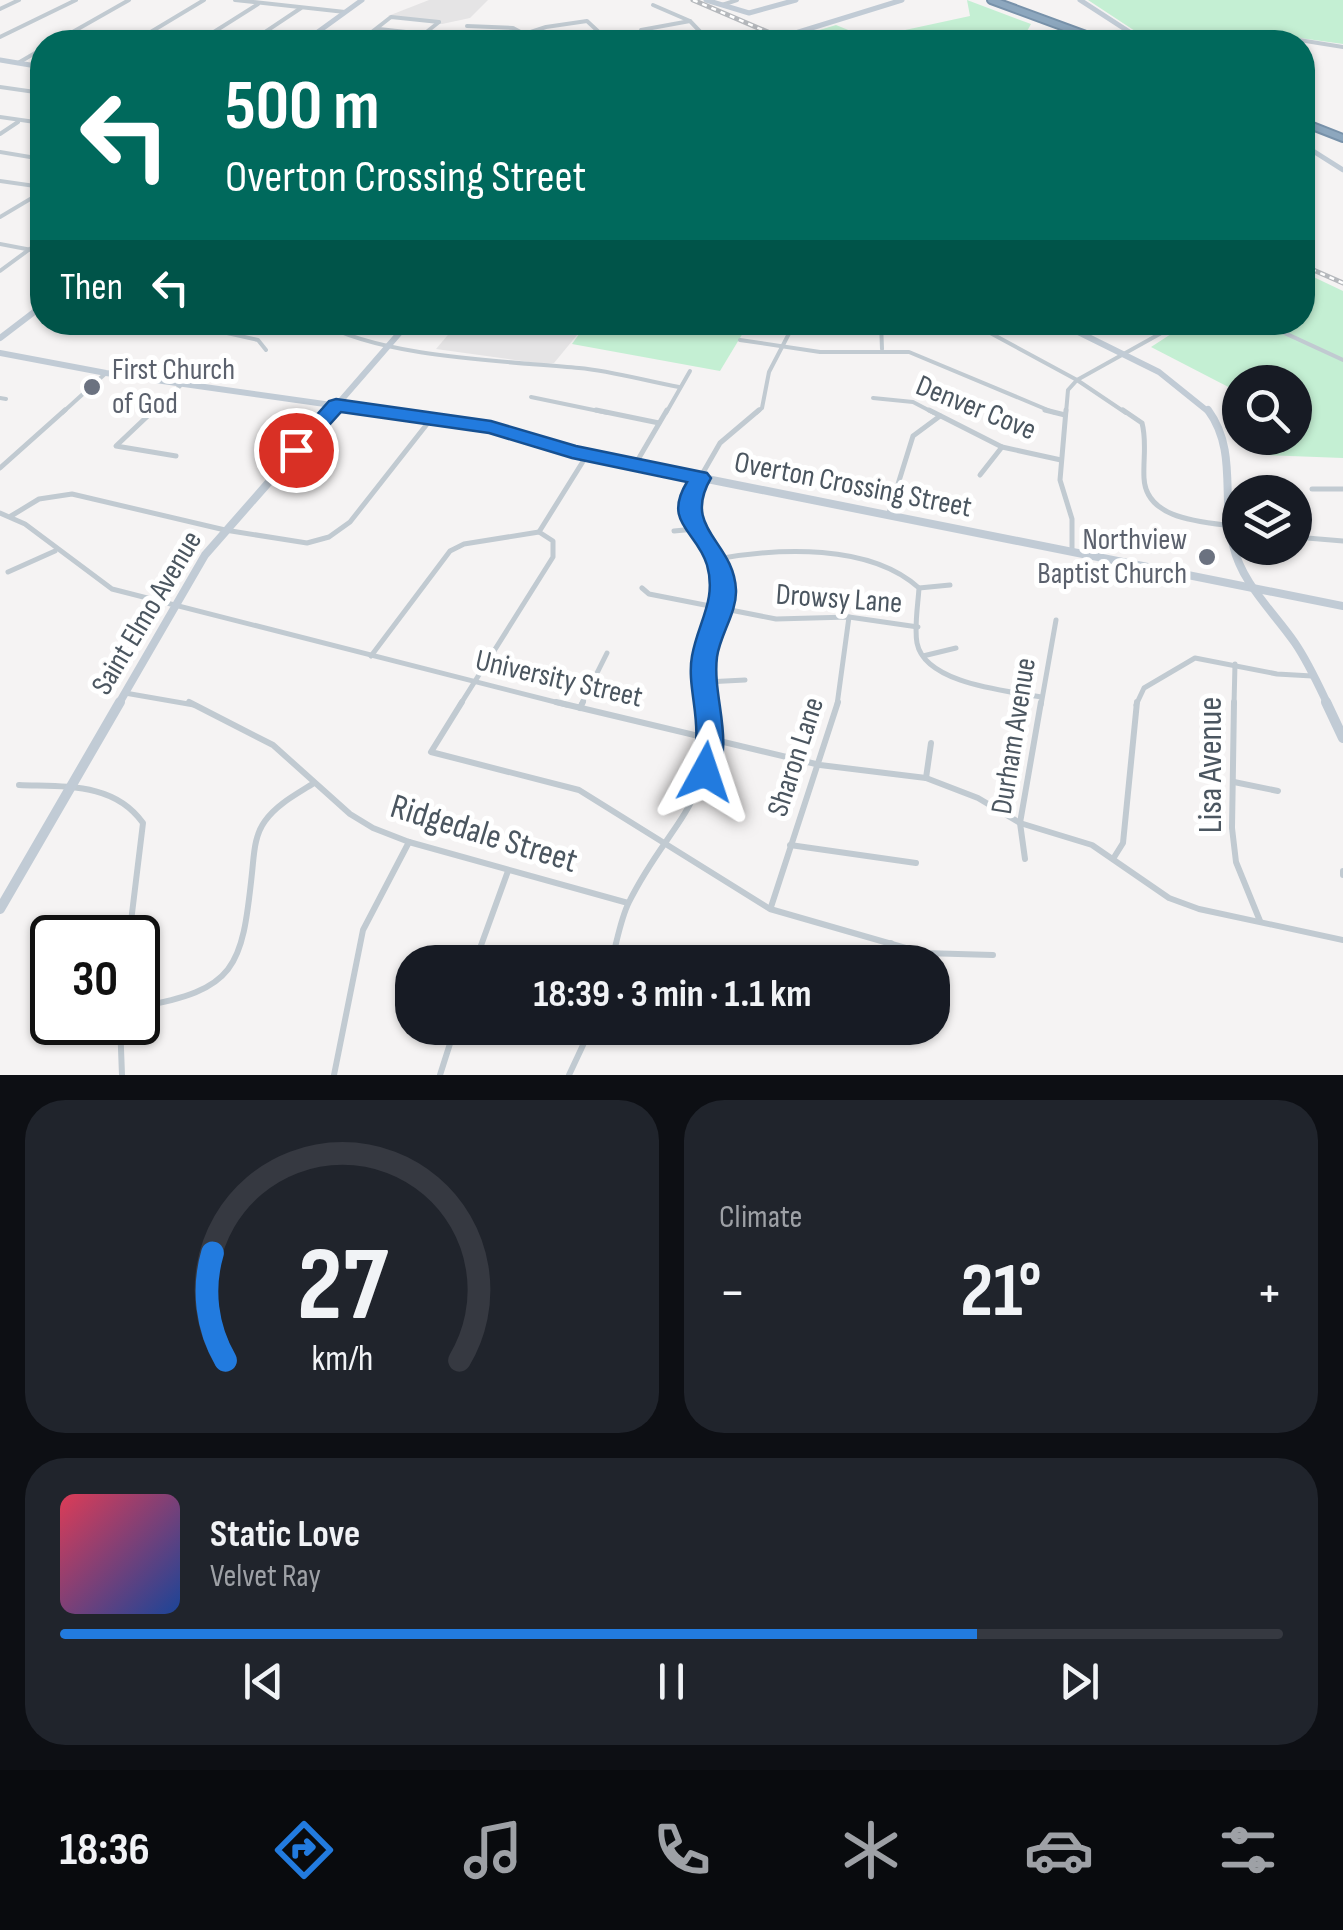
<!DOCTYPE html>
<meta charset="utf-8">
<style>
:root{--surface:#171b24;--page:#20242c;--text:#f1f3f6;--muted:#9ea1a6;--line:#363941;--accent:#227bdf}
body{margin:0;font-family:"Sofia Sans Condensed",sans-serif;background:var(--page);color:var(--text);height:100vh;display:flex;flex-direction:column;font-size:38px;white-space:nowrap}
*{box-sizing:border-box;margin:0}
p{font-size:32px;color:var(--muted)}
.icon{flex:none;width:55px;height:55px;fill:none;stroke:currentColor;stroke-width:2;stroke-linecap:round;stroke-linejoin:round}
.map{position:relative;height:1075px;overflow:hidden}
.panel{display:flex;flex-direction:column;gap:25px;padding:25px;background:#0d0f14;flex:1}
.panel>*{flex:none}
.hud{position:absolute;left:30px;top:30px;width:1285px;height:305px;border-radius:40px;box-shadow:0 2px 8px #0004;background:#00695c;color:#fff;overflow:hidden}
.tools{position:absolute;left:1222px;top:365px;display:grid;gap:20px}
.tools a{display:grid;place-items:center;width:90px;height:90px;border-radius:50%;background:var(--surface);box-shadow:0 2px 8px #0004;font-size:50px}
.speed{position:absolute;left:30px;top:915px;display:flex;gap:20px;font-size:50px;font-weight:700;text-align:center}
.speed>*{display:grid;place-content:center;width:130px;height:130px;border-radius:50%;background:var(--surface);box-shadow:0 2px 8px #0004;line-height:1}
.speed .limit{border:5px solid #111;border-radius:15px;background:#fff;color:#111}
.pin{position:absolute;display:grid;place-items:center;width:85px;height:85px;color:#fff;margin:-42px;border:5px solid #fff;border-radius:50%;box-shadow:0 2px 10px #0007}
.me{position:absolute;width:110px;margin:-55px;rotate:5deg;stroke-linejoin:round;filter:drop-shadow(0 0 8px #0008)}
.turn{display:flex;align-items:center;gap:35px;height:210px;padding:0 30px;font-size:45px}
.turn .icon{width:130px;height:130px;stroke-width:2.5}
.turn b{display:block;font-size:70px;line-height:85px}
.then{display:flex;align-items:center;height:95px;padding:0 30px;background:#0003;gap:20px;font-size:38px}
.big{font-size:75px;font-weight:700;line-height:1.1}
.panel .tile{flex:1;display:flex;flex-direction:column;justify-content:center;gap:15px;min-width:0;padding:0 35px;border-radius:40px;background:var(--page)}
.panel .dial{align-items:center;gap:0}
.dial svg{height:260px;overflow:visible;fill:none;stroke:var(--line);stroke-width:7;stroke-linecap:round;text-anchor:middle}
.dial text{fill:var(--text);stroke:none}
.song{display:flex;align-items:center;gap:30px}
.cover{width:120px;height:120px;border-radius:15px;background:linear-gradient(135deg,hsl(350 70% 55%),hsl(220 70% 35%))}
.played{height:10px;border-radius:5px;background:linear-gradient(90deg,var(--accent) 75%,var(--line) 75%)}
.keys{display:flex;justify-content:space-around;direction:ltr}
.heat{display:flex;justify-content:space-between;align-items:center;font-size:55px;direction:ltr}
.panel .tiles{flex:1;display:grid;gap:25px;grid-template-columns:1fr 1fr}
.tile:last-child{grid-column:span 2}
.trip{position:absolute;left:395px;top:945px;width:555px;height:100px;border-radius:40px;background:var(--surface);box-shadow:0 2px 8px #0004;font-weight:700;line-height:100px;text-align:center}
.dock{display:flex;height:160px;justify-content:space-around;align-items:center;background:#090b0e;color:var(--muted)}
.dock .icon{width:70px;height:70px}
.dock .on{color:var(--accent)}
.dock b{font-size:45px;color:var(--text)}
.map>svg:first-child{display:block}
</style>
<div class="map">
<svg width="1343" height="1075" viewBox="0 0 1343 1075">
<rect width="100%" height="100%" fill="#f5f3f3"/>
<g fill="#e5e4e5">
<path d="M429 0H488L470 18 442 24 388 16Z"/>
<path d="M458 323H587L554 363 543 364 436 349Z"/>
</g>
<g fill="#c4efd3">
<path d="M967 0 1031 24 1021 42H799L790 39 836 25 868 38 970 16Z"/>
<path d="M1088 0H1343V44L1300 38 1135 31Z"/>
<path d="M1303 272 1343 291V458L1264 455 1262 438H1295V382H1240V393L1151 347 1188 323 1302 322Z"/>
<path d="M587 323H749L720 371 572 344Z"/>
</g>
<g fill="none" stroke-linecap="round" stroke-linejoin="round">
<defs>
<g id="highway">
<path d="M991 0 1105 42"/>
<path d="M1302 122 1343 138"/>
</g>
</defs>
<use href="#highway" stroke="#7892aa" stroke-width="10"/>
<g stroke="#c1cad1" stroke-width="4">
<path d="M235 0 345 12"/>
<path d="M653 5 690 21 710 42"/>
<path d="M722 5 737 0"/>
<path d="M0 9 19 0"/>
<path d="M467 26 513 28 539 42"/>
<path d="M379 29 424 34"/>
<path d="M1028 33 1025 39 1031 42"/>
<path d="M1131 33 1293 39 1343 47"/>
<path d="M0 37 76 0"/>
<path d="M55 42 129 0"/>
<path d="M134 42 204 0"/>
<path d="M198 42 258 4"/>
<path d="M250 42 301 8"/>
<path d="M359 42 391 17 439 22"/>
<path d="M414 42 439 22"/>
<path d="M500 42 546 27 587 21 602 35 624 42"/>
<path d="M666 42 641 30 690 21"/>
<path d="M672 42 701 34"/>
<path d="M1055 42 1074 35"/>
<path d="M18 63 42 49"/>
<path d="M0 87 42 93"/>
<path d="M0 117 42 123"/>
<path d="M0 134 18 122"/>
<path d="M0 152 42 159"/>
<path d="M0 181 42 187"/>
<path d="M0 217 42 192"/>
<path d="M0 244 42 252"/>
<path d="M0 271 42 240"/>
<path d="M320 322C382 358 507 361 579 368 612 371 646 381 679 387"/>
<path d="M881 322 882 349"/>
<path d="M970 322 1077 380 1126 413"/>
<path d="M1261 322 1343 360"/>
<path d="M191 325 258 340 266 350"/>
<path d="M740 340 820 352H909L1055 413"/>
<path d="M531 397 608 413"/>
<path d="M0 398 6 399"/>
<path d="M873 398 913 402 934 413"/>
<path d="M62 413 106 373"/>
<path d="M152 413 182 384"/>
<path d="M666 413 690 371"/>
<path d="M756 413 762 408 769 372 795 322"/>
<path d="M1066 413 1068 390 1077 380 1181 322"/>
</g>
<g stroke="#c1cad1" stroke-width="5">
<path d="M154 410 116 446 176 456"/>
<path d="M596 410 659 423"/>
<path d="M929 410 1002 447 1061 460"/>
<path d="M1045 410 1065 415"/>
<path d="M1066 410 1060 480 1072 519V552"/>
<path d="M1123 410 1142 423C1147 441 1143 459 1144 478 1146 522 1208 522 1240 527"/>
<path d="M636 463 667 410"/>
<path d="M0 468 65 410"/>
<path d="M980 475 1002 447"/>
<path d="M1312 489H1343"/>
<path d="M0 513 25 524 112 589 567 705"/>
<path d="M889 513 913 436 940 416"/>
<path d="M11 516 39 499 72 494 225 530 307 543 329 537 350 522 431 419"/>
<path d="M674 531 695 529"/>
<path d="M1295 537 1343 541"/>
<path d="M717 559C778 548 869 543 919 588 918 605 914 627 917 643 925 684 1008 691 1041 697"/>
<path d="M8 572 55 551"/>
<path d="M642 588 649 594 776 619 849 617 918 627"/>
<path d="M919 588 950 585"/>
<path d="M371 656 450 551 464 544 539 532"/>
<path d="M923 656 956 648"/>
<path d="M706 682 745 680"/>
<path d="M125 693 194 705"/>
<path d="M460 705 553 557V541L539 532 587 455"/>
<path d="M581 705 607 653"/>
<path d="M708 705 704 658 725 592 717 559 695 529 689 497 720 443 759 410"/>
<path d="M837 705 849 617"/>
<path d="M1041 705 1056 620"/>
<path d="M1136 705 1144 688 1195 658 1277 674 1312 676"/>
<path d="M1234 705 1235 664"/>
</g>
<g stroke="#c1cad1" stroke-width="6">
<path d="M189 702 273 745 350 814 373 828 409 842 628 903"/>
<path d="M462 702 431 752 579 790 770 909 923 953 993 955"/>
<path d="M556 702 820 765 926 778 978 798 1020 823 1092 845 1169 898 1199 909 1343 940"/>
<path d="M1234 702 1232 828 1236 862 1260 921"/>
<path d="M580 708 583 702"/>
<path d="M926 778 931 743"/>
<path d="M1234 782 1278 791"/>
<path d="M19 785C65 787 114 782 143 823L129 938"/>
<path d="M790 845 916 863"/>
<path d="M1025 859 1020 823 1041 702"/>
<path d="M1113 859 1123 843 1137 702"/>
<path d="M1343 871V875"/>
<path d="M771 907 838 702"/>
<path d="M475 962 508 871"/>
<path d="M611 962C617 943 620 920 629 902 670 819 715 808 707 702"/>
<path d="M885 962 891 943"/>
<path d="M138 1007C236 990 242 968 252 873 254 855 254 836 265 821 277 804 297 794 314 783"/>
<path d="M120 1022 122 1075"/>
<path d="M866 1033 867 1028"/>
<path d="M334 1075 363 930 409 842"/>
<path d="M440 1075 455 1028"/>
<path d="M569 1075 591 1028"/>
</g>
<g stroke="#c1cbd5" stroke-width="5">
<path d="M706 0 749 13 796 0"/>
<path d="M1080 0 1131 33"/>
<path d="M789 35 902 0"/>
<path d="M304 42 362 0"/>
<path d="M1107 42 1131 33"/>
<path d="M0 60 42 67"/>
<path d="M1302 144 1343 170"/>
</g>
<g stroke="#c1cbd5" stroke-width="6">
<path d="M1058 322 1159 372 1210 413"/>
<path d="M0 338 42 306"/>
<path d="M0 353 106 373 388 413"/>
<path d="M330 413 409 322"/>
</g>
<g stroke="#c1cbd5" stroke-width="8">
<path d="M371 410 491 427 587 455 1343 606"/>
<path d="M1208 410C1238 451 1221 498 1233 545 1242 584 1273 611 1295 643 1308 662 1318 684 1328 705"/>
<path d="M118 705 205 555 332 410"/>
</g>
<g stroke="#c1cbd5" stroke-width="10">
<path d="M1326 702 1343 738"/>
<path d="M0 909 120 702"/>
</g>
<use href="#highway" stroke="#8da7be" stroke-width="6"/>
<defs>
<g id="rail">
<path d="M693 0 791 42"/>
<path d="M1302 265 1343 283"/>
</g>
</defs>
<use href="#rail" stroke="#b5b8bc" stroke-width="5"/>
<use href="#rail" stroke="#fff" stroke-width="2.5" stroke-dasharray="5" stroke-linecap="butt"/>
<path stroke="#c1cbd5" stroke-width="5" d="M774 40 789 35"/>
</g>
<path fill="#227bdf" stroke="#165091" stroke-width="2.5" d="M336 399 491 421 576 446 707 473 711 478C681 529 734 541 736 590 737 612 720 635 717 657 712 697 735 741 715 780L705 783 695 780C689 768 695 755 696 742 699 714 687 683 692 656 698 622 717 600 707 565 697 531 662 523 687 482L572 458 489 433 341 412 303 454H289L285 450 289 446 329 401Z"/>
<g fill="#6b7280" stroke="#fff" stroke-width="4">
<circle cx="92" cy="387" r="10"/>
<circle cx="1207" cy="557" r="10"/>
</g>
<g text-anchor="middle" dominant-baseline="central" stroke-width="10" stroke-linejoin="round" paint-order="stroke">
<g font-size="30" fill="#5b616d" stroke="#fff" text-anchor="start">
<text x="112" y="370">First Church<tspan x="112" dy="34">of God</tspan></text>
<text x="1187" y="540" text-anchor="end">Northview<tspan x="1187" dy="34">Baptist Church</tspan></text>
</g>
<g font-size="30" fill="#4b5660" stroke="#fff">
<text transform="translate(976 408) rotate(22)">Denver Cove</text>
<text transform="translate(853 485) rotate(11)">Overton Crossing Street</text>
<text transform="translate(839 599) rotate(4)">Drowsy Lane</text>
<text transform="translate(147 613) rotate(-59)">Saint Elmo Avenue</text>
<text transform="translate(559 679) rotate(13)">University Street</text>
<text transform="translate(1014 736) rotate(-81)">Durham Avenue</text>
<text transform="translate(796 757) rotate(-72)">Sharon Lane</text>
</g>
<g font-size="35" fill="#4b5660" stroke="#fff">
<text transform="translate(1210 765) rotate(-90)">Lisa Avenue</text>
<text transform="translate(484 834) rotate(17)">Ridgedale Street</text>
</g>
</g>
</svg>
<div class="tools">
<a><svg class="icon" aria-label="search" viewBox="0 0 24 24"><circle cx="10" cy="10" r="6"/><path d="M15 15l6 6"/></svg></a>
<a><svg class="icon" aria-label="layers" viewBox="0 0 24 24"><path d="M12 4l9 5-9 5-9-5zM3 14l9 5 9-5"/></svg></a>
</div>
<div class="speed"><div class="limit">30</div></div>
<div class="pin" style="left:296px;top:450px;background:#d93025"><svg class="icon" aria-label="arrive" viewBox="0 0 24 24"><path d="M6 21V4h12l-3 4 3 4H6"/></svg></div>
<svg class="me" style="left:705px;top:772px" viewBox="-20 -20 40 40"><path d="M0-17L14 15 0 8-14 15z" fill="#227bdf" stroke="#fff" stroke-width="4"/></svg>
<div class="trip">18:39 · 3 min · 1.1 km</div>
<div class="hud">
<div class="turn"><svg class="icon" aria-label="left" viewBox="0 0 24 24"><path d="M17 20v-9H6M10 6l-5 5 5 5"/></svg><div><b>500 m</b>Overton Crossing Street</div></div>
<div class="then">Then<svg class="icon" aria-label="left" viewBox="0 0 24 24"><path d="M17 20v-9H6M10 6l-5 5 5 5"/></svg></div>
</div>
</div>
<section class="panel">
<div class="tiles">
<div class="tile dial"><svg viewBox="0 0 100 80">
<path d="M14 69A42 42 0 1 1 86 69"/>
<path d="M14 69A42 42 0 0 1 10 36" stroke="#227bdf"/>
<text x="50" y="56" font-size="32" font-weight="700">27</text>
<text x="50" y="72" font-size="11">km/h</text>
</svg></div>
<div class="tile"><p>Climate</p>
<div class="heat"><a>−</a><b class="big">21°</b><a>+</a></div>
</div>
<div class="tile">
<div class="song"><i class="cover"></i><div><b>Static Love</b><p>Velvet Ray</p></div></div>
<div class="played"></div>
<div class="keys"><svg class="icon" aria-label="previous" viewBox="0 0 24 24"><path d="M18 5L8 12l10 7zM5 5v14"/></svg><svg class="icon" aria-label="pause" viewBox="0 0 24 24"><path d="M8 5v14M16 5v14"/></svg><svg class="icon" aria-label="next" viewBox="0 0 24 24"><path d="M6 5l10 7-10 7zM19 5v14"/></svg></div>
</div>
</div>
</section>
<nav class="dock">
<b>18:36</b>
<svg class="icon on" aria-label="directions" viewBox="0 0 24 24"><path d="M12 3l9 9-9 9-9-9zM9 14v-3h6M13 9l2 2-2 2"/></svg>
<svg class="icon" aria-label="music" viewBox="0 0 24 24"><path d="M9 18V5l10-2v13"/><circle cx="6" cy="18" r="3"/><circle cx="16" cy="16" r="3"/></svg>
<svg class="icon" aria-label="phone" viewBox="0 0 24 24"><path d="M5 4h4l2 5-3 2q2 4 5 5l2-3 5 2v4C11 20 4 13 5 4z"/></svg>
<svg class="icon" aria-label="climate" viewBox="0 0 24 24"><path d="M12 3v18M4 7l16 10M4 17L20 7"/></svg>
<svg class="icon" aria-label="car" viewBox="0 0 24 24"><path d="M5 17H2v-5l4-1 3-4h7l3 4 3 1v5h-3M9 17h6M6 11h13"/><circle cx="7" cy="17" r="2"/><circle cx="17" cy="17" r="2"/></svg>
<svg class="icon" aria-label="filters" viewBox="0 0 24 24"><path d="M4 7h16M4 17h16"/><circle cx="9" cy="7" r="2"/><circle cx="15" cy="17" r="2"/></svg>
</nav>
